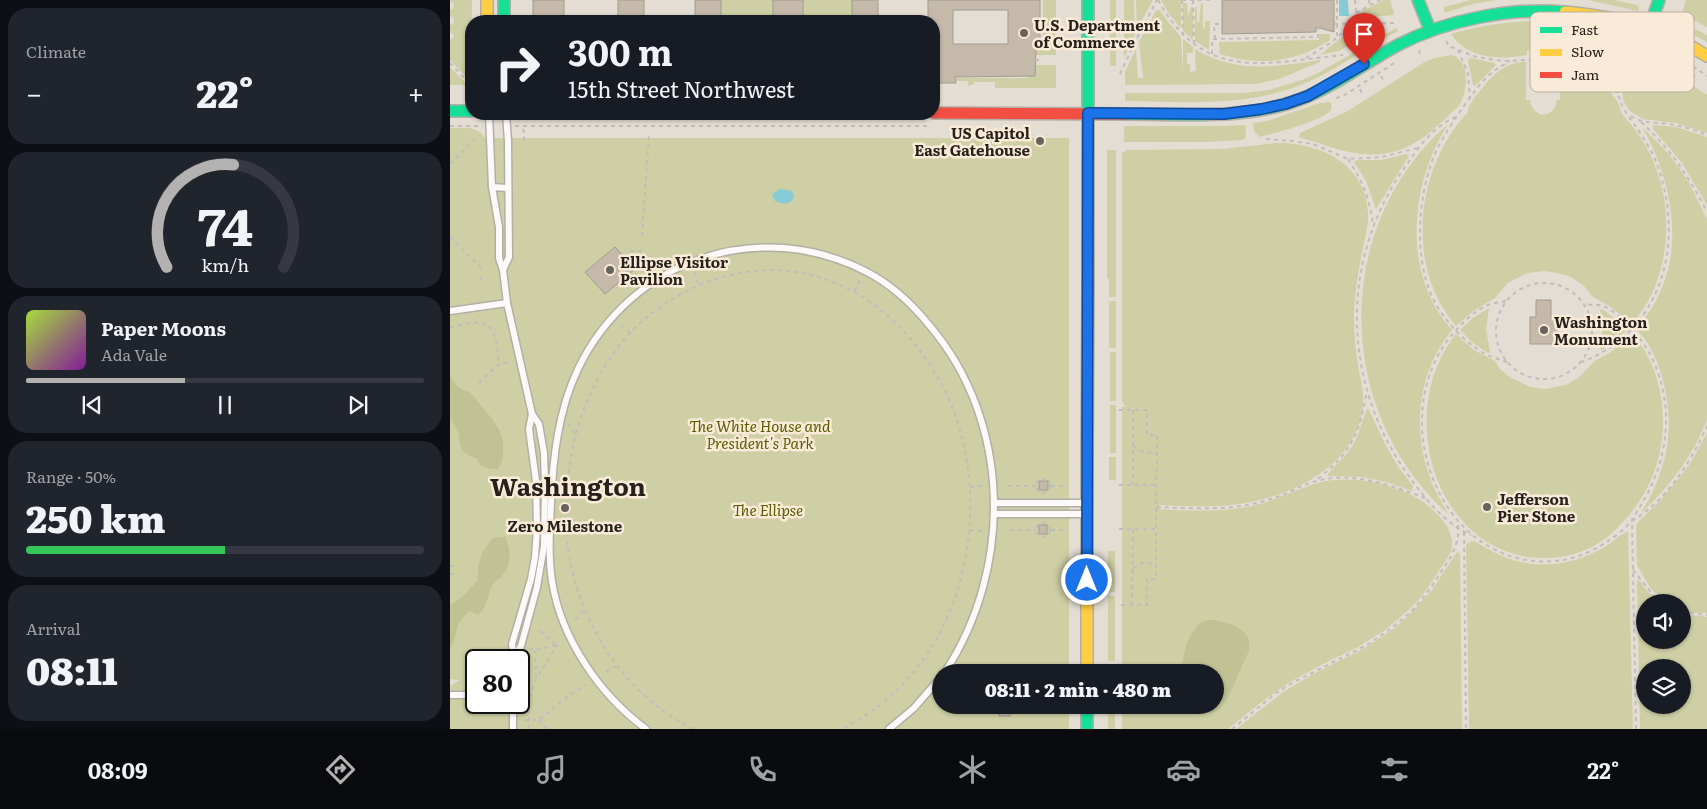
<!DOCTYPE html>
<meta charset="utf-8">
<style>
:root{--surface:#171b24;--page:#20242c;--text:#f1f3f6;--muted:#9ea1a6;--line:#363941;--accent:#b3b2b0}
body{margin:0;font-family:Literata,serif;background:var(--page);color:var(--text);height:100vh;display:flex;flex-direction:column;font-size:19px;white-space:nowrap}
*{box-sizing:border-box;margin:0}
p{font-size:16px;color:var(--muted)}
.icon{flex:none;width:28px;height:28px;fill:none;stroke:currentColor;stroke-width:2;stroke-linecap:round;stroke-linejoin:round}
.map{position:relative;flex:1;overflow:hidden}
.drawer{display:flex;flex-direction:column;gap:8px;padding:8px;background:#0d0f14;width:450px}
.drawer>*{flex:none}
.banner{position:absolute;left:15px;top:15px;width:475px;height:105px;border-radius:20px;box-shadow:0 1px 4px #0004;background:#171b24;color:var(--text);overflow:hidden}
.fabs{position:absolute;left:1186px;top:594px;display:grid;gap:10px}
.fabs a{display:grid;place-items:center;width:55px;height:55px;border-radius:50%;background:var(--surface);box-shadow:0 1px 4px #0004;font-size:25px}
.speed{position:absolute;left:15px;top:649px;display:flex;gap:10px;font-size:25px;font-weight:700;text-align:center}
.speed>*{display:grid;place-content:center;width:65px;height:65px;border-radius:50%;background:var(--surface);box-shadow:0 1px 4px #0004;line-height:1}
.speed .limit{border:2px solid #111;border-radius:8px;background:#fff;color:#111}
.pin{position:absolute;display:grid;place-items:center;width:42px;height:42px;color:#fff;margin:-51px -21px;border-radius:50% 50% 50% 0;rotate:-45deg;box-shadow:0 0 5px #0007}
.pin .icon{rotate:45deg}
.me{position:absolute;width:55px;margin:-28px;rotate:0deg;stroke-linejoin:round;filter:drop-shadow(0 0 4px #0008)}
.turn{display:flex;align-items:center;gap:18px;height:105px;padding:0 20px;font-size:22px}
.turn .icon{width:65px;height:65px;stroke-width:2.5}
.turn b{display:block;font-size:35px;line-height:42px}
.big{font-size:38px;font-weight:800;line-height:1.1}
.drawer .widget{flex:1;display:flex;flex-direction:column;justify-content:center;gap:8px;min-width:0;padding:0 18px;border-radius:20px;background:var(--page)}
.drawer .dial{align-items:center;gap:0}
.dial svg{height:130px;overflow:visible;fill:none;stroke:var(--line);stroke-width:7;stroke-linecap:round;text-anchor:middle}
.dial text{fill:var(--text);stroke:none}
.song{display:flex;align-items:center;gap:15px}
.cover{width:60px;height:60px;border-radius:8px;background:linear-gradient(135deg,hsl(80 70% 55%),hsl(290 70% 35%))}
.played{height:5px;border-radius:2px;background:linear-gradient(90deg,var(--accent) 40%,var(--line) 40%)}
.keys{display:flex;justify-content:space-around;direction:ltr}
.heat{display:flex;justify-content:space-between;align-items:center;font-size:28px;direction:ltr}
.charge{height:8px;border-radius:4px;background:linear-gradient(90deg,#34c759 50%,var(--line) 0)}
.trip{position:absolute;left:482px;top:664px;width:292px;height:50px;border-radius:25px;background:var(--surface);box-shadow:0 1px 4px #0004;font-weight:800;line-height:50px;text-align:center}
.dock{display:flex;height:80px;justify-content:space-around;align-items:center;background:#090b0e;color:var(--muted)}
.dock .icon{width:35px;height:35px}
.dock .selected{color:var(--accent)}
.dock b{font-size:22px;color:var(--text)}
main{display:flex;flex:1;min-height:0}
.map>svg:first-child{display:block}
</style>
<main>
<section class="drawer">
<div class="widget"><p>Climate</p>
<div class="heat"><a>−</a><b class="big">22°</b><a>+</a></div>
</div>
<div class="widget dial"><svg viewBox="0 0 100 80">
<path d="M14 69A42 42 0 1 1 86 69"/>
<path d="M14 69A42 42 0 0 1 55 6" stroke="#b3b2b0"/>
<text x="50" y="56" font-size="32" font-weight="700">74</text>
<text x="50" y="72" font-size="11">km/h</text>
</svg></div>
<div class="widget">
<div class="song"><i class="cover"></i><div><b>Paper Moons</b><p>Ada Vale</p></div></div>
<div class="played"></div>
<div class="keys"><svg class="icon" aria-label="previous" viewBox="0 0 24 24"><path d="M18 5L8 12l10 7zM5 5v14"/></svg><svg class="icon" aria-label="pause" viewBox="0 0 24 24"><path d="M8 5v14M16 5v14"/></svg><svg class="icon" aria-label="next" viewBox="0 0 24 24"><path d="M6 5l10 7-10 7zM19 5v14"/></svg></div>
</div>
<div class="widget"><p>Range · 50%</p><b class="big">250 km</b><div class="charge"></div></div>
<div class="widget"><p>Arrival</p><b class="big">08:11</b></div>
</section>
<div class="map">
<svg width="1257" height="729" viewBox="0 0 1257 729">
<rect width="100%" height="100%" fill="#e4ddd3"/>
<g fill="#cecfa4" fill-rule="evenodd">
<path d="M0 0H22L21 79H18L0 60V40L3 38 4 35 0 31V25L3 24 4 20 2 17 0 16V10L3 9 4 5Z"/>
<rect x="271" y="0" width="52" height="21"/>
<rect x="353" y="0" width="49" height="21"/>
<path d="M593 0H606V55H585L586 49H590V45H593Z"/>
<rect x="660" y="0" width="6" height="25"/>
<path d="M674 0H684L685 34 674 58Z"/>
<path d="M686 0H703L687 29Z"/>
<path d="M711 0H731V29L718 12Z"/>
<path d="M934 0H940L944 14 943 15 911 18V12Z"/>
<path d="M1021 0H1047L1023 4 994 13V7Z"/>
<path d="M1138 0H1164L1187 5 1189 8 1188 11Z"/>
<path d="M1236 0H1257V27L1235 16 1233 10Z"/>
<path d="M733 3H737L738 17 741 7H743V40L733 31Z"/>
<path d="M751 3H753V28H755V21H760L759 50 745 41V7H747V22H749Z"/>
<path d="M706 10H710L718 22 731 37 733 72V39L743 47V53H737V64H740V72L746 71 745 49C786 74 825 67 870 60V62L829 79 806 84 675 85V72L686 49 688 78H693L689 42Z"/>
<path d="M1108 20 1155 25 1182 32C1174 55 1132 59 1113 56L1111 55 1110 51 1095 49 1077 51V55C1050 60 1017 59 1001 34 1038 23 1069 21 1108 20Z"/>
<path d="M1233 23 1257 35V42L1231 28Z"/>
<path d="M946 28 948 31C919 46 892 66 862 80 803 108 739 102 675 101V93H793L819 90 852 80 870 72Z"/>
<path d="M900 30H924L889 51 870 55Z"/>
<rect x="660" y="32" width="6" height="34"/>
<path d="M869 34H880V40C846 62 809 67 770 54L769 42 869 40Z"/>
<path d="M1180 53 1218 69 1257 95V133L1226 123 1193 119 1180 111 1174 102 1170 84 1173 65Z"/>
<path d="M1002 55C1022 62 1017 93 1009 106 997 116 986 128 974 137 940 161 908 157 871 144 864 141 855 140 849 137L850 133 896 112 973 63 984 58Z"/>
<path d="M1021 58 1044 63 1046 65 1025 86 1023 85 1018 60Z"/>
<path d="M1114 61C1136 69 1158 83 1169 105 1170 107 1170 110 1171 112 1174 118 1180 122 1183 127 1190 136 1196 146 1201 156 1226 210 1221 279 1182 324L1161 307 1143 297 1134 286 1121 277 1108 273 1094 271 1078 273 1065 279 1058 283 1045 298 1022 312 1006 326C954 266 966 167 1018 112V109L1019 106C1031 88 1051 60 1076 62V100H1080C1083 120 1105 119 1107 100H1110V64Z"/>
<path d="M585 65H606V88H545V82H524V84L518 86V81H505L506 78H577V76H585Z"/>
<path d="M0 67 15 82V85H0Z"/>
<path d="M881 102C881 104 882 107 881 110 875 120 822 134 810 137L804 131 803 123 817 121 870 103Z"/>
<path d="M998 124C960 183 951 275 1002 330 967 372 961 433 982 483 986 494 993 504 998 514 884 411 881 226 998 124Z"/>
<path d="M795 125 796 136 793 140 757 142H674V126H770Z"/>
<path d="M1203 125 1226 127 1257 137V205L1232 163 1203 129Z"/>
<path d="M1192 127 1218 153 1229 168 1239 183 1257 219V420C1243 455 1219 488 1191 513 1219 468 1226 424 1211 373 1206 357 1198 340 1186 329 1196 317 1205 305 1211 290 1234 238 1219 174 1192 127Z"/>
<path d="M0 128C13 128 27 125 35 138H619V672H491V705H619V729H0V686L10 680 0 679ZM26 660H69V702H26Z"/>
<path d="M826 143C873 142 921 167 918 221 917 233 913 245 911 258 907 278 904 298 904 318 904 336 906 354 909 371 911 382 914 393 913 405 907 466 843 496 789 504 763 508 736 506 709 505V509C737 511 768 512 796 507 823 503 846 488 872 482 907 474 960 486 985 512 997 524 1005 535 1001 552L976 591 963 606 934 631 906 648 867 667 837 684 809 704 778 729H672V705H766V672H672V407H675L672 401V152H675V150L772 149Z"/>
<path d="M657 150H666V297H659V279L657 278Z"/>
<path d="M956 154 959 156 926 209 916 181 904 162 907 160H931Z"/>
<rect x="659" y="301" width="7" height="47"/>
<path d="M1039 308 1036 329 1040 352 1038 353 1023 343 1010 330 1023 318Z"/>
<path d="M1152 309 1178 329 1152 350 1150 348 1153 326 1150 310Z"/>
<path d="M1006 334 1024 350 1045 361 1050 369 1061 378 1080 387 1095 389 1116 385 1128 378 1145 361 1161 352 1182 334C1210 364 1218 412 1210 451 1204 480 1190 505 1169 526 1154 543 1132 554 1110 557 992 572 939 418 1006 334Z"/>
<rect x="660" y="352" width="6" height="49"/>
<rect x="660" y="405" width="6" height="48"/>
<path d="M918 408 935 444 947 465 963 486 962 491 936 482 913 477 877 476C883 466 895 458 903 445 910 433 912 418 918 408Z"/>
<path d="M1257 433V613H1245L1233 610 1232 602H1216L1201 589 1187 565 1186 526 1190 520 1206 505 1230 477 1241 462Z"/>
<rect x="659" y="457" width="7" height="23"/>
<path d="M1178 531 1183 729H1019L1016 546 1018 543 1024 541C1034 547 1044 553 1055 557 1083 569 1118 566 1145 552 1157 547 1167 537 1178 531Z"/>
<rect x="658" y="551" width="7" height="41"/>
<path d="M1007 552 1010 554 1012 729H786L833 692 865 673 915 648 943 629 956 618 982 590Z"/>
<path d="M1187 580 1190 581 1196 590 1209 602H1195V640H1232L1233 614 1257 617V729H1190ZM1195 668H1232V705H1195Z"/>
<rect x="658" y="596" width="7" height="65"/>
<rect x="658" y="712" width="7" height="17"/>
</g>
<g fill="#c0c294">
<path d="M0 376C6 385 9 391 20 392 28 403 44 419 49 430 55 442 55 459 48 469H40L30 465 27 459 16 454 12 450 10 444 9 434 0 417Z"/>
<path d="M55 537C62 551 62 566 50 578 48 580 45 581 44 583 36 594 40 604 28 615L19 611C14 617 9 621 7 628 4 636 6 641 0 648V605L12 597 27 581 29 563 33 551 43 538Z"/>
<path d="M764 620C783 624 802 628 799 651 794 661 790 671 786 680 777 700 767 726 742 705H766V672H732C732 657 738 631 752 622 755 620 761 620 764 620Z"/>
</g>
<g fill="#86cbd5">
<path d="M889 0H898L899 16H889Z"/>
<path d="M330 189 342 191 344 195C343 205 332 205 325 201L322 194Z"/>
</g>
<g fill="#c5b9a9" stroke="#a19c94" fill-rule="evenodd">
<rect x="83" y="0" width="31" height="21"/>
<rect x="168" y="0" width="26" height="21"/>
<rect x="245" y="0" width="26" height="21"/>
<rect x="323" y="0" width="30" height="21"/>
<rect x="402" y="0" width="26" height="21"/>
<path d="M478 0H590V49H586L585 76 505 77 506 83H484V21H478ZM503 10H558V44H503Z"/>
<path d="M772 0H884V32L866 27V32L772 34Z"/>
<path d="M165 247 185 269 155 294 135 272Z"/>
<path d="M1086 300H1101V317H1107V344H1080V317H1086Z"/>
<rect x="589" y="481" width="9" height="9"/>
<rect x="589" y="525" width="8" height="9"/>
<rect x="549" y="705" width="11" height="11"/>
</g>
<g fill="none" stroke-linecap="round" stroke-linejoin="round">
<defs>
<g id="lane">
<path d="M39 114 42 187 49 227V258L53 270 57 303 82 414 79 429 86 481 87 528 85 557 81 579 62 644 64 660"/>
<path d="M42 187 58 188"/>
<path d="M53 270 59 257 58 141 56 114"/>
<path d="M0 311 57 303"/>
<path d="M544 503H633"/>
<path d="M544 514H633"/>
<path d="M64 657 71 646 87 587 94 546 95 484 94 453 89 424 82 414"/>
<path d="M0 695H26"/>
<path d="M63 729V702"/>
<path d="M196 729C150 695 111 639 102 581 98 556 100 529 101 503 103 458 108 411 128 369 181 259 309 216 417 272 442 285 463 305 480 326 562 423 563 568 495 672"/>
<path d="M439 729 464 708 491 677"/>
</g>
<g id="fast">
<path d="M54 0V21"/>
<path d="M968 0 980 30"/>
<path d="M1200 26 1209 0"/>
<path d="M0 111H21"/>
<path d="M676 114C736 114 802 121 858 96 889 83 918 61 948 45 996 20 1061 7 1115 12"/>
<path d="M638 281V0"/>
<path d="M637 705V729"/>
</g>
<g id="slow">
<path d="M37 0V21"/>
<path d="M1115 12C1153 16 1189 22 1223 37 1235 42 1246 50 1257 56"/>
<path d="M637 672V450"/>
</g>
<g id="jam">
<path d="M484 113 676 114"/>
<path d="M637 450 638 281"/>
</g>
</defs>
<use href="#lane" stroke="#b4aea6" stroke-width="9"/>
<use href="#fast" stroke="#b4aea6" stroke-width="14"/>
<use href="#slow" stroke="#b4aea6" stroke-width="14"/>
<use href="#jam" stroke="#b4aea6" stroke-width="14"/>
<g stroke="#c1bdba" stroke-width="2" stroke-dasharray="4 4" stroke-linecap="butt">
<path d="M708 0C754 83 814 63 893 55"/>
<path d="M732 0 733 34"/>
<path d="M732 0H760"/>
<path d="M743 0 744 44"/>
<path d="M887 0V37"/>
<path d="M905 0 907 24"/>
<path d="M919 0 920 6"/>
<path d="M906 13 930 0"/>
<path d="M884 24 944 23"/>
<path d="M765 39 764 24H772"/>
<path d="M996 41 999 46 1023 56 1044 60 1060 61 1105 58 1134 61 1157 55 1180 44H1185"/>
<path d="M969 50 971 57"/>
<path d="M1008 50 1018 73 1020 98"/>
<path d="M762 54V39L868 37V27"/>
<path d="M1230 57 1257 76"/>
<path d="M856 58 882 42 902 24"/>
<path d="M585 60H591"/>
<path d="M1125 61C1139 68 1159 81 1167 94 1170 98 1171 103 1173 108 1186 127 1200 145 1208 167 1235 244 1212 331 1132 362"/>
<path d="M0 63 21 85"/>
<path d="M670 74 687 38 707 0"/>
<path d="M931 76 934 81"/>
<path d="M1243 78 1246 72"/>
<path d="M910 89 913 95"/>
<path d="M1167 93C1165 74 1170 56 1185 44"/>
<path d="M886 98 893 96 946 62"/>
<path d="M1181 116C1194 124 1205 122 1219 124 1232 126 1245 130 1257 135"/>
<path d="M1006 117C983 126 969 147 955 167 888 262 892 386 961 479 976 500 997 525 1021 535"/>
<path d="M1191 122C1219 147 1240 178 1257 212"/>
<path d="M0 126H33"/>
<path d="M65 126H478"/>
<path d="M73 129 75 135 73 141"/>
<path d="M816 139 842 141 863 144 898 159 932 157 967 148"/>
<path d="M898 159C913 182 920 199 923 226"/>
<path d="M0 164 28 135"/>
<path d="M192 236 199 134"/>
<path d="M0 237 31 268"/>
<path d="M174 257 180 251H191L192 248"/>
<path d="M244 272 249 285"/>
<path d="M30 277 32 281"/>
<circle cx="1094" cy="331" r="48"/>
<path d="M404 291 410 280"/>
<path d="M1056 301C1050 302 1043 303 1038 305 1028 309 1020 316 1013 323 981 353 968 396 973 440 977 470 990 502 1011 524 1049 565 1108 574 1155 543 1164 537 1175 530 1181 521 1184 518 1186 513 1189 508 1219 462 1226 404 1200 354 1191 338 1171 313 1153 306 1147 304 1141 305 1134 305"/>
<path d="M171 325 180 333"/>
<path d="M0 327C9 326 22 321 31 323 48 325 47 351 49 364"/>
<path d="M1057 362C1049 359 1039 357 1032 352 1014 341 998 324 987 306 962 265 967 194 986 151 995 134 1005 118 1016 103 1023 94 1029 84 1038 76 1044 70 1052 66 1060 61"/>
<path d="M29 383 49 364 59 362"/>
<path d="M669 410H697V435H707L706 529"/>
<path d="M683 410V485"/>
<path d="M118 423 125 434"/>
<path d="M683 446 693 452 706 453"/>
<circle cx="593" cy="486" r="7"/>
<path d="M868 479C900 452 909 437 916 395"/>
<path d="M669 485H707"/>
<path d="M558 486H586"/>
<path d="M601 486H613"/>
<path d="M520 487 533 486"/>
<path d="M707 507C734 508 763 510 791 506 805 504 819 500 832 495 842 491 852 485 863 482 901 470 940 485 975 498"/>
<circle cx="593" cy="530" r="7"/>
<path d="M669 529H706V579H697V605H669"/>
<path d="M520 530 533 531"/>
<path d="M560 530H586"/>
<path d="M601 530H614"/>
<path d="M1014 532 1016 729"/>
<path d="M0 566H7"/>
<path d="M683 568 693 563 706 564"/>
<path d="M1183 570 1203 595 1213 602"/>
<path d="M0 574H8"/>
<path d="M682 605 683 529"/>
<path d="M1232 612 1257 615"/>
<path d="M126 620 135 608"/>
<path d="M90 631 106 645"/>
<path d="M79 648 86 650 106 645"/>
<path d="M85 650 86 677"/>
<path d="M156 672 166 666"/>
<path d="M26 710H40L55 715"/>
<path d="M74 720H89L110 702 136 684"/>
<path d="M89 720 97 729"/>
<path d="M79 729V700L86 679 110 641"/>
<path d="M243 729C166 690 119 608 116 523 114 455 133 385 179 334 199 313 224 296 250 285 353 242 448 297 495 391 520 443 526 504 515 560 501 633 459 695 392 729"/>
<path d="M782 729 825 694 842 683 917 645 940 629 961 612 980 589 1002 555 1008 539V521"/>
<path d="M1186 729 1182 521C1216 501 1241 462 1257 426"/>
</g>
<use href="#lane" stroke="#fbfaf8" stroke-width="6"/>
<use href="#fast" stroke="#16e098" stroke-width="11"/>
<use href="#slow" stroke="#ffcf43" stroke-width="11"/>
<use href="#jam" stroke="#f24e42" stroke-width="11"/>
</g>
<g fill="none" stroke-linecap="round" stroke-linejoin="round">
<defs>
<path id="route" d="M637 580 638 113 774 114 812 109 835 104 858 96 914 64"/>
</defs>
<use href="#route" stroke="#114b97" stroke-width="12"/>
<use href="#route" stroke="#1a73e8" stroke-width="9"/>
</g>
<g fill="#68635b" stroke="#f9ebd8" stroke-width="2">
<circle cx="574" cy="33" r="5"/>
<circle cx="590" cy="141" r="5"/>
<circle cx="160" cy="270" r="5"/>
<circle cx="1094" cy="330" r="5"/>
<circle cx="1037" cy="507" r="5"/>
<circle cx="115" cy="508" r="5"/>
</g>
<g text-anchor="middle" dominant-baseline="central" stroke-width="5" stroke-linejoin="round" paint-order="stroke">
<g font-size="15" font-weight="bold" fill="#26211a" stroke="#f9ebd8" text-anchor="start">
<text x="584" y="24">U.S. Department<tspan x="584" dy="17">of Commerce</tspan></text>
<text x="580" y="132" text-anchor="end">US Capitol<tspan x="580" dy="17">East Gatehouse</tspan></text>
<text x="170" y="261">Ellipse Visitor<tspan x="170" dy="17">Pavilion</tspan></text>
<text x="1104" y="321">Washington<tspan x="1104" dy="17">Monument</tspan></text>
<text x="1047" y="498">Jefferson<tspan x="1047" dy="17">Pier Stone</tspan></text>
<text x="115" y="525" text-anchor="middle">Zero Milestone</text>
</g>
<g font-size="15" font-style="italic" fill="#585e02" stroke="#f9ebd8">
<text x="310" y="425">The White House and<tspan x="310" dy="17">President's Park</tspan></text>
<text x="318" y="509">The Ellipse</text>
</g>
<g font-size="25" font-weight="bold" fill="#26211a" stroke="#f9ebd8">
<text x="118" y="485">Washington</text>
</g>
</g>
<rect x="1080" y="12" width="164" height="80" rx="8" fill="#f9ebd8" stroke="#baae9f" stroke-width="1"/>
<rect x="1090" y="27" width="22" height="6" fill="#16e098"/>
<rect x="1090" y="49" width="22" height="7" fill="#ffcf43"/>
<rect x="1090" y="72" width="22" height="6" fill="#f24e42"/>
<g font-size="14" fill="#26211a">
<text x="1121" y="35">Fast</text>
<text x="1121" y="57">Slow</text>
<text x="1121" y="80">Jam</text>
</g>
</svg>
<div class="fabs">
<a><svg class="icon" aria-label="sound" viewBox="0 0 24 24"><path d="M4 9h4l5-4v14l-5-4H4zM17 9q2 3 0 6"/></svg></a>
<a><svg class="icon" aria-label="layers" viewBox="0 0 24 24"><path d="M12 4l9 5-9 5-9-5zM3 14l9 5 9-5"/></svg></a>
</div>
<div class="speed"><div class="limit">80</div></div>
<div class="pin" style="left:914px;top:64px;background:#d93025"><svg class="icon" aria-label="arrive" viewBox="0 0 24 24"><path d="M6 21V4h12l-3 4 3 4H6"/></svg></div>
<svg class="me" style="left:637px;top:580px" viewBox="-20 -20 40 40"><circle r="17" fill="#1a73e8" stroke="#fff" stroke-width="3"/><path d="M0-11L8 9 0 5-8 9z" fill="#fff"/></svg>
<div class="trip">08:11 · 2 min · 480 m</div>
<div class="banner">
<div class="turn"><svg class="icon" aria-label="right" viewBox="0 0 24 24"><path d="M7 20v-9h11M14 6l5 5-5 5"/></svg><div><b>300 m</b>15th Street Northwest</div></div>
</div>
</div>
</main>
<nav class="dock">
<b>08:09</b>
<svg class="icon selected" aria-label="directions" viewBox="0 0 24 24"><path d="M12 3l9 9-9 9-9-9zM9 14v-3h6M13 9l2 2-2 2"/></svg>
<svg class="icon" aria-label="music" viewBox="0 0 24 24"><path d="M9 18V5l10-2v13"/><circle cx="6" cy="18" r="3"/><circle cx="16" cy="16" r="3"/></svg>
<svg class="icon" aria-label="phone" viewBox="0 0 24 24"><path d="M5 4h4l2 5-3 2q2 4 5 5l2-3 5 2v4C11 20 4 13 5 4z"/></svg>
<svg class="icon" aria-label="climate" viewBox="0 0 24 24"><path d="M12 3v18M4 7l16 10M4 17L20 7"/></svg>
<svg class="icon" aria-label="car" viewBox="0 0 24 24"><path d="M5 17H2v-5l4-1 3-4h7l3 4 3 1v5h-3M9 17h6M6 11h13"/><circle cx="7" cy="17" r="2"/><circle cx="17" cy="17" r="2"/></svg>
<svg class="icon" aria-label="filters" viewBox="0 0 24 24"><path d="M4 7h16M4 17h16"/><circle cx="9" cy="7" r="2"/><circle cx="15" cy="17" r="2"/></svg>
<b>22°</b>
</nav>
